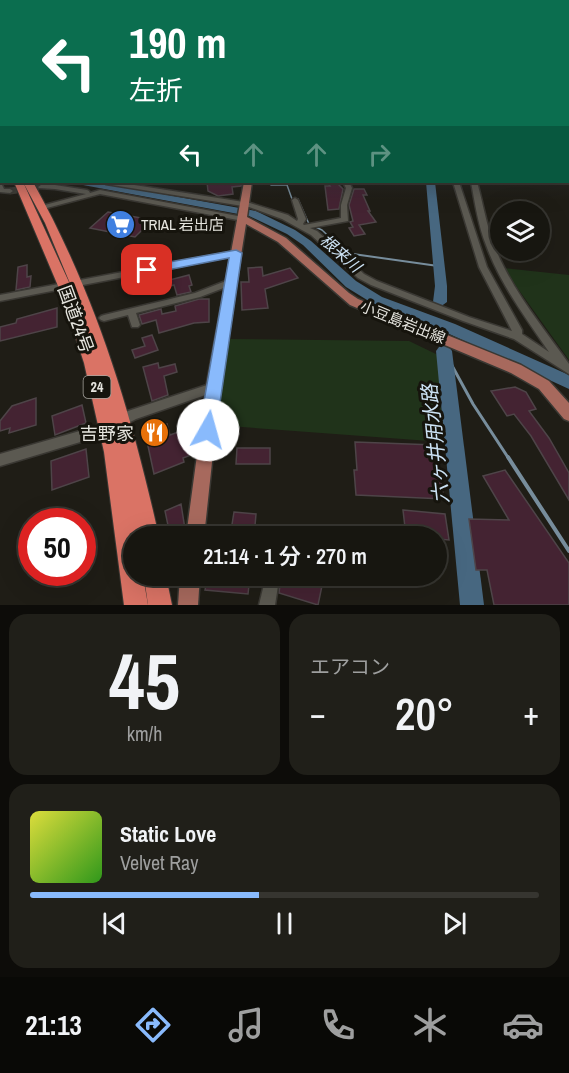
<!DOCTYPE html>
<html lang="ja">
<meta charset="utf-8">
<style>
:root{--surface:#171610;--page:#201f19;--text:#f1f3f6;--muted:#9e9f9f;--line:#363530;--accent:#89bafc}
body{margin:0;font-family:"Archivo Narrow","Noto Sans JP",sans-serif;background:var(--page);color:var(--text);height:100vh;display:flex;flex-direction:column;font-size:22px;white-space:nowrap}
*{box-sizing:border-box;margin:0}
p{font-size:20px;color:var(--muted)}
.icon{flex:none;width:33px;height:33px;fill:none;stroke:currentColor;stroke-width:2;stroke-linecap:round;stroke-linejoin:round}
.map{position:relative;height:605px;overflow:hidden}
.panel{display:flex;flex-direction:column;gap:9px;padding:9px;background:#0d0c09;flex:1}
.panel>*{flex:none}
.banner{position:absolute;left:0px;top:0px;width:570px;height:183px;box-shadow:0 6px 24px #0002,0 0 0 2px var(--line);background:#0b6e4f;color:#fff;overflow:hidden}
.fabs{position:absolute;left:490px;top:201px;display:grid;gap:12px}
.fabs a{display:grid;place-items:center;width:60px;height:60px;border-radius:50%;background:var(--surface);box-shadow:0 6px 24px #0002,0 0 0 2px var(--line);font-size:30px}
.speed{position:absolute;left:18px;top:508px;display:flex;gap:12px;font-size:30px;font-weight:700;text-align:center}
.speed>*{display:grid;place-content:center;width:78px;height:78px;border-radius:50%;background:var(--surface);box-shadow:0 6px 24px #0002,0 0 0 2px var(--line);line-height:1}
.speed .limit{border:9px solid #d22;background:#fff;color:#111}
.pin{position:absolute;display:grid;place-items:center;width:51px;height:51px;color:#fff;margin:-26px;border-radius:12px;box-shadow:0 3px 9px #0006}
.me{position:absolute;width:66px;margin:-33px;rotate:7deg;stroke-linejoin:round;filter:drop-shadow(0 0 4px #0008)}
.turn{display:flex;align-items:center;gap:21px;height:126px;padding:0 30px;font-size:27px}
.turn .icon{width:78px;height:78px;stroke-width:2.5}
.turn b{display:block;font-size:42px;line-height:51px}
.lanes{display:flex;align-items:center;height:57px;padding:0 30px;background:#0003;justify-content:center;gap:30px;direction:ltr}
.lanes .off{opacity:.35}
.big{font-size:45px;font-weight:600;line-height:1.1}
.panel .card{flex:1;display:flex;flex-direction:column;justify-content:center;gap:9px;min-width:0;padding:0 21px;border-radius:18px;background:var(--page)}
.panel .dial{align-items:center;gap:0}
.dial b{font-size:78px;line-height:1}
.song{display:flex;align-items:center;gap:18px}
.cover{width:72px;height:72px;border-radius:9px;background:linear-gradient(135deg,hsl(60 70% 55%),hsl(110 70% 35%))}
.played{height:6px;border-radius:3px;background:linear-gradient(90deg,var(--accent) 45%,var(--line) 45%)}
.keys{display:flex;justify-content:space-around;direction:ltr}
.heat{display:flex;justify-content:space-between;align-items:center;font-size:33px;direction:ltr}
.panel .tiles{flex:1;display:grid;gap:9px;grid-template-columns:1fr 1fr}
.card:last-child{grid-column:span 2}
.trip{position:absolute;left:123px;top:526px;width:324px;height:60px;border-radius:30px;background:var(--surface);box-shadow:0 6px 24px #0002,0 0 0 2px var(--line);font-weight:600;line-height:60px;text-align:center}
.dock{display:flex;height:96px;justify-content:space-around;align-items:center;background:#090906;color:var(--muted)}
.dock .icon{width:42px;height:42px}
.dock .on{color:var(--accent)}
.dock b{font-size:27px;color:var(--text)}
.map>svg:first-child{display:block}
</style>
<div class="map">
<svg width="569" height="605" viewBox="0 0 569 605">
<rect width="100%" height="100%" fill="#1f1d16"/>
<g fill="#20331a">
<path d="M503 268 569 275V360Z"/>
<path d="M228 339 409 341 438 355 443 442 215 425Z"/>
</g>
<g fill="none" stroke-linecap="round" stroke-linejoin="round">
<path stroke="#778d9c" stroke-width="1.5" d="M267 182 271 185H287L292 199H298L309 224 322 230 342 249"/>
<path stroke="#778d9c" stroke-width="2" d="M340 247 346 253 438 266"/>
<path stroke="#778d9c" stroke-width="3" d="M444 351 473 404 509 459"/>
<path stroke="#778d9c" stroke-width="4" d="M508 457 569 551"/>
<g fill="#476780" fill-rule="evenodd">
<rect x="0" y="164" width="2" height="6"/>
<path d="M78 182H96L256 211 295 230 311 241 356 281 382 297 455 324 569 375V389L445 332 372 303 346 287 303 245 287 234 249 216 83 185Z"/>
<path d="M426 182H435L447 286V302L440 307 433 302 435 286Z"/>
<path d="M444 345 449 347 452 351 484 605H460L436 351 439 347Z"/>
</g>
</g>
<g fill="#442332" stroke="#4e4448" stroke-width="1.5">
<path d="M207 182H242L241 186 232 187 233 194 218 196 208 191Z"/>
<path d="M327 182H336L343 189 339 209 328 210 325 186H330Z"/>
<path d="M354 189H364L367 195H363L370 211H368L376 222 359 225 365 234 354 236 349 228 353 227 350 222 353 221 349 205Z"/>
<path d="M108 212 152 220 135 237 90 228Z"/>
<path d="M27 265V277L31 276 30 287 16 290 18 267Z"/>
<path d="M262 267 263 276 290 268 298 278 265 289 268 308 242 310 241 282H249L248 268Z"/>
<path d="M189 275 192 285 189 286 191 292 177 295 174 285 159 289 158 283Z"/>
<path d="M199 299H209V322L194 323 159 333 156 320 142 324 139 315 161 309 162 314 176 311 175 306Z"/>
<path d="M57 308V327L0 341V327L16 323 17 319Z"/>
<path d="M152 335 158 350 135 358 132 350 145 346 142 338Z"/>
<path d="M158 363 159 368 175 364 177 372 164 376 168 395 152 401 143 367Z"/>
<path d="M515 387 526 392 536 409 529 411 549 438 569 473V500L531 436 514 414 507 416 491 391Z"/>
<path d="M36 398V425L9 433 10 428 0 431V421L12 406Z"/>
<path d="M82 405 86 423 55 435 52 416Z"/>
<path d="M167 424 170 435 184 430 191 455 183 458 184 462 154 474 145 432Z"/>
<path d="M355 442 435 445 444 499 356 495 354 470H357Z"/>
<path d="M237 448H270V464H236Z"/>
<path d="M86 449 89 477 52 490 51 461Z"/>
<path d="M505 470 569 563V605H494L487 570H476L469 519 509 520 483 476Z"/>
<path d="M181 504 185 529 170 535 165 511Z"/>
<path d="M403 510 445 514 449 540 406 536Z"/>
<path d="M234 512 256 514 254 537H230Z"/>
<path d="M208 576H250L248 594 205 590Z"/>
<path d="M308 576 323 581 318 605 279 593 281 577 306 584Z"/>
</g>
<g fill="none" stroke-linecap="round" stroke-linejoin="round">
<path stroke="#3d3b34" stroke-width="7" stroke-dasharray="7 4" stroke-linecap="butt" d="M10 191 41 187"/>
<defs>
<g id="minor">
<path d="M103 182H115L250 203 288 215 297 221 298 219 292 200 295 198 298 200 306 219 303 224 304 225 341 218V205L346 188 343 182H349L352 188 347 205 348 221 310 228 317 231 364 274 377 281 469 317 512 331 479 267 453 182H459L487 267 522 330V334L549 352C526 318 500 284 486 245 478 225 475 203 471 182H477C483 203 486 224 494 245 511 289 542 326 569 364V374L514 339 463 321 371 285 358 278 311 235 282 219 249 207 106 184Z"/>
<path d="M0 184 2 185 4 189H10L13 191 10 193 0 192Z"/>
<path d="M41 185H55L87 190 89 191 90 193 100 190 243 217 247 219 243 221 100 194 43 209 41 208V206L86 194 55 189 39 188 38 187Z"/>
<path d="M235 251H238L239 253 238 255 0 301V295Z"/>
<path d="M231 279 234 280 235 282 234 284 200 297 136 313 140 325 138 327H132L128 315 104 321 101 320 99 318 101 316 104 315 195 293Z"/>
<path d="M213 383 217 385 218 388 217 391 136 419 107 434 0 466V454L104 424 128 411Z"/>
<path d="M266 576H278L279 579 275 605H259Z"/>
</g>
<g id="major">
<path d="M244 182H252L247 217 286 238 349 293 358 299 521 365 549 381 569 403V421L564 419 539 389 511 373 350 305 278 242 246 224 220 388 204 537H186L206 388Z"/>
<path d="M180 576H200L198 605H178Z"/>
</g>
<g id="highway">
<rect x="0" y="123" width="2" height="7"/>
<path d="M0 141 2 142V149H0Z"/>
<path d="M14 182H23L74 293 45 223 23 182H33C96 295 131 411 159 537H137V532V537H134V576H143L148 605H124L104 452 84 363 61 293Z"/>
<path d="M144 576H166L172 605H148Z"/>
</g>
</defs>
<use href="#minor" stroke="#3a3833" stroke-width="3"/>
<use href="#major" stroke="#3a3833" stroke-width="3"/>
<use href="#highway" stroke="#3a3833" stroke-width="2"/>
<use href="#minor" fill="#5b5951" fill-rule="evenodd"/>
<use href="#major" fill="#a7695d" fill-rule="evenodd"/>
<use href="#highway" fill="#da7365" fill-rule="evenodd"/>
</g>
<linearGradient id="sky" x2="0" y2="1"><stop stop-color="#11100c"/><stop offset="0.57" stop-color="#3c4047"/><stop offset="1" stop-color="#3c4047" stop-opacity="0"/></linearGradient>
<rect width="569" height="199" fill="url(#sky)"/>
<path fill="#89bafc" stroke="#5979a4" stroke-width="1.5" d="M236 250 242 253 216 430 214 436 208 439 201 436 199 430 229 258 147 274 140 270 147 266Z"/>
<defs>
<symbol id="supermarket-disc" viewBox="-11 -11 22 22"><circle r="9.5" fill="#3f7fe0" stroke="#16140d"/><path d="M-6-5.5h2.5l.6 2H6L4.5 2H-2.5L-4.4-4H-6ZM-1.5 3.2a1.3 1.3 0 1 0 .1 0ZM3 3.2a1.3 1.3 0 1 0 .1 0Z" fill="#fff"/></symbol>
<symbol id="restaurant-disc" viewBox="-11 -11 22 22"><circle r="9.5" fill="#e8710a" stroke="#16140d"/><path d="M-5-6h1v4h1v-4h1v4h1v-4h1v5L-1.5 .5V6h-2V.5L-5-1ZM5-6V6H3V1.5H1.5Q1.5-4 5-6Z" fill="#fff"/></symbol>
</defs>
<g fill-rule="evenodd">
<use href="#supermarket-disc" x="104" y="208" width="33" height="33"/>
<use href="#restaurant-disc" x="138" y="416" width="33" height="33"/>
</g>
<g text-anchor="middle" dominant-baseline="central" stroke-width="6" stroke-linejoin="round" paint-order="stroke">
<rect fill="#16140d" stroke="#a8a6a0" stroke-width="1.5" x="83.5" y="376" width="27" height="22" rx="4.5"/>
<g font-size="14" font-weight="bold" fill="#e6e5df">
<text x="97" y="387">24</text>
</g>
<g font-size="15" fill="#e6e5df" stroke="#16140d" text-anchor="start">
<text x="141" y="224">TRIAL 岩出店</text>
</g>
<g font-size="15" fill="#e6e5df" stroke="#16140d">
<text transform="translate(403 322) rotate(22)">小豆島岩出線</text>
</g>
<g font-size="16" font-style="italic" fill="#cde3f5" stroke="#16140d">
<text transform="translate(341 253) rotate(41)">根来川</text>
</g>
<g font-size="18" fill="#e6e5df" stroke="#16140d">
<text transform="translate(76 319) rotate(70)">国道24号</text>
</g>
<g font-size="18" fill="#e6e5df" stroke="#16140d" text-anchor="end">
<text x="134" y="433">吉野家</text>
</g>
<g font-size="20" font-style="italic" fill="#cde3f5" stroke="#16140d">
<text transform="translate(435 444) rotate(-96)">六ヶ井用水路</text>
</g>
</g>
</svg>
<div class="fabs">
<a><svg class="icon" aria-label="layers" viewBox="0 0 24 24"><path d="M12 4l9 5-9 5-9-5zM3 14l9 5 9-5"/></svg></a>
</div>
<div class="speed"><div class="limit">50</div></div>
<div class="pin" style="left:147px;top:270px;background:#d93025"><svg class="icon" aria-label="arrive" viewBox="0 0 24 24"><path d="M6 21V4h12l-3 4 3 4H6"/></svg></div>
<svg class="me" style="left:208px;top:430px" viewBox="-20 -20 40 40"><circle r="19" fill="#fff"/><path d="M0-13L10 11 0 6-10 11z" fill="#89bafc"/></svg>
<div class="trip">21:14 · 1 分 · 270 m</div>
<div class="banner">
<div class="turn"><svg class="icon" aria-label="left" viewBox="0 0 24 24"><path d="M17 20v-9H6M10 6l-5 5 5 5"/></svg><div><b>190 m</b>左折</div></div>
<div class="lanes"><svg class="icon" aria-label="left" viewBox="0 0 24 24"><path d="M17 20v-9H6M10 6l-5 5 5 5"/></svg><svg class="icon off" aria-label="ahead" viewBox="0 0 24 24"><path d="M12 20V5M6 11l6-6 6 6"/></svg><svg class="icon off" aria-label="ahead" viewBox="0 0 24 24"><path d="M12 20V5M6 11l6-6 6 6"/></svg><svg class="icon off" aria-label="right" viewBox="0 0 24 24"><path d="M7 20v-9h11M14 6l5 5-5 5"/></svg></div>
</div>
</div>
<section class="panel">
<div class="tiles">
<div class="card dial"><b>45</b><p>km/h</p></div>
<div class="card"><p>エアコン</p>
<div class="heat"><a>−</a><b class="big">20°</b><a>+</a></div>
</div>
<div class="card">
<div class="song"><i class="cover"></i><div><b>Static Love</b><p>Velvet Ray</p></div></div>
<div class="played"></div>
<div class="keys"><svg class="icon" aria-label="previous" viewBox="0 0 24 24"><path d="M18 5L8 12l10 7zM5 5v14"/></svg><svg class="icon" aria-label="pause" viewBox="0 0 24 24"><path d="M8 5v14M16 5v14"/></svg><svg class="icon" aria-label="next" viewBox="0 0 24 24"><path d="M6 5l10 7-10 7zM19 5v14"/></svg></div>
</div>
</div>
</section>
<nav class="dock">
<b>21:13</b>
<svg class="icon on" aria-label="directions" viewBox="0 0 24 24"><path d="M12 3l9 9-9 9-9-9zM9 14v-3h6M13 9l2 2-2 2"/></svg>
<svg class="icon" aria-label="music" viewBox="0 0 24 24"><path d="M9 18V5l10-2v13"/><circle cx="6" cy="18" r="3"/><circle cx="16" cy="16" r="3"/></svg>
<svg class="icon" aria-label="phone" viewBox="0 0 24 24"><path d="M5 4h4l2 5-3 2q2 4 5 5l2-3 5 2v4C11 20 4 13 5 4z"/></svg>
<svg class="icon" aria-label="climate" viewBox="0 0 24 24"><path d="M12 3v18M4 7l16 10M4 17L20 7"/></svg>
<svg class="icon" aria-label="car" viewBox="0 0 24 24"><path d="M5 17H2v-5l4-1 3-4h7l3 4 3 1v5h-3M9 17h6M6 11h13"/><circle cx="7" cy="17" r="2"/><circle cx="17" cy="17" r="2"/></svg>
</nav>
